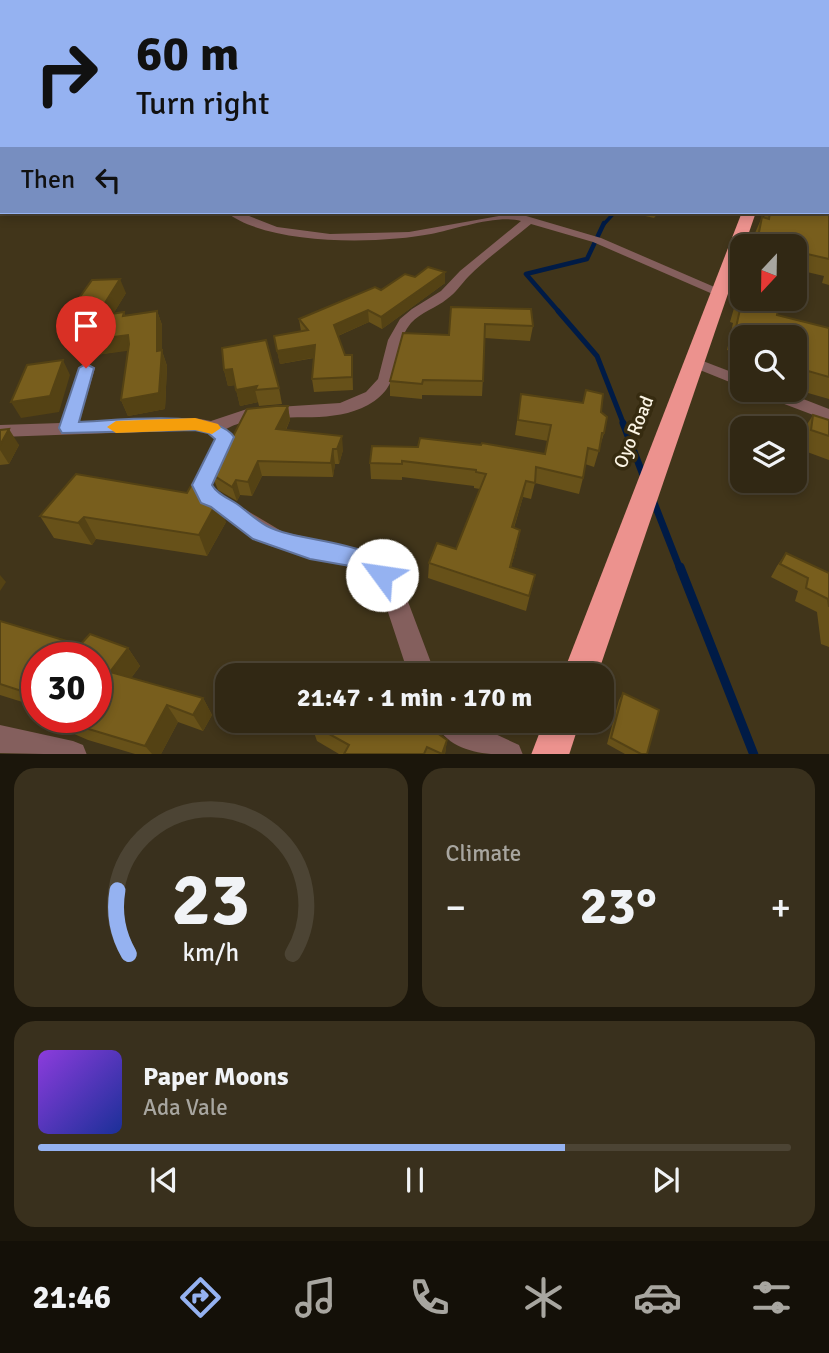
<!DOCTYPE html>
<meta charset="utf-8">
<style>
:root{--surface:#312814;--page:#39301d;--text:#f1f3f6;--muted:#a8a6a0;--line:#4c4434;--accent:#95b2f1}
body{margin:0;font-family:Signika,sans-serif;background:var(--page);color:var(--text);height:100vh;display:flex;flex-direction:column;font-size:26px;white-space:nowrap}
*{box-sizing:border-box;margin:0}
p{font-size:23px;color:var(--muted)}
.icon{flex:none;width:38px;height:38px;fill:none;stroke:currentColor;stroke-width:2;stroke-linecap:round;stroke-linejoin:round}
.map{position:relative;height:754px;overflow:hidden}
.drawer{display:flex;flex-direction:column;gap:14px;padding:14px;background:#1b160b;flex:1}
.drawer>*{flex:none}
.banner{position:absolute;left:0px;top:0px;width:830px;height:214px;box-shadow:0 4px 10px #0003,0 0 0 2px var(--line);background:#95b2f1;color:#111;overflow:hidden}
.needle{width:46px;rotate:202deg}
.fabs{position:absolute;left:730px;top:234px;display:grid;gap:14px}
.fabs a{display:grid;place-items:center;width:77px;height:77px;border-radius:14px;background:var(--surface);box-shadow:0 4px 10px #0003,0 0 0 2px var(--line);font-size:35px}
.speed{position:absolute;left:21px;top:642px;display:flex;gap:14px;font-size:35px;font-weight:700;text-align:center}
.speed>*{display:grid;place-content:center;width:91px;height:91px;border-radius:50%;background:var(--surface);box-shadow:0 4px 10px #0003,0 0 0 2px var(--line);line-height:1}
.speed .limit{border:10px solid #d22;background:#fff;color:#111}
.pin{position:absolute;display:grid;place-items:center;width:60px;height:60px;color:#fff;margin:-72px -30px;border-radius:50% 50% 50% 0;rotate:-45deg;box-shadow:0 0 7px #0007}
.pin .icon{rotate:45deg}
.me{position:absolute;width:77px;margin:-38px;rotate:301deg;stroke-linejoin:round;filter:drop-shadow(0 0 5px #0008)}
.turn{display:flex;align-items:center;gap:24px;height:147px;padding:0 21px;font-size:32px}
.turn .icon{width:91px;height:91px;stroke-width:2.5}
.turn b{display:block;font-size:49px;line-height:60px}
.then{display:flex;align-items:center;height:66px;padding:0 21px;background:#0003;gap:14px;font-size:26px}
.big{font-size:52px;font-weight:700;line-height:1.1}
.drawer .tile{flex:1;display:flex;flex-direction:column;justify-content:center;gap:10px;min-width:0;padding:0 24px;border-radius:21px;background:var(--page)}
.drawer .dial{align-items:center;gap:0}
.dial svg{height:182px;overflow:visible;fill:none;stroke:var(--line);stroke-width:7;stroke-linecap:round;text-anchor:middle}
.dial text{fill:var(--text);stroke:none}
.song{display:flex;align-items:center;gap:21px}
.cover{width:84px;height:84px;border-radius:10px;background:linear-gradient(135deg,hsl(270 70% 55%),hsl(230 70% 35%))}
.played{height:7px;border-radius:4px;background:linear-gradient(90deg,var(--accent) 70%,var(--line) 70%)}
.keys{display:flex;justify-content:space-around;direction:ltr}
.heat{display:flex;justify-content:space-between;align-items:center;font-size:38px;direction:ltr}
.drawer .tiles{flex:1;display:grid;gap:14px;grid-template-columns:1fr 1fr}
.tile:last-child{grid-column:span 2}
.trip{position:absolute;left:215px;top:663px;width:399px;height:70px;border-radius:21px;background:var(--surface);box-shadow:0 4px 10px #0003,0 0 0 2px var(--line);font-weight:700;line-height:70px;text-align:center}
.tab-bar{display:flex;height:112px;justify-content:space-around;align-items:center;background:#141008;color:var(--muted)}
.tab-bar .icon{width:49px;height:49px}
.tab-bar .active{color:var(--accent)}
.tab-bar b{font-size:32px;color:var(--text)}
.map>svg:first-child{display:block}
</style>
<div class="map">
<svg width="829" height="755" viewBox="0 0 829 755">
<rect width="100%" height="100%" fill="#41351a"/>
<g fill="none" stroke-linecap="round" stroke-linejoin="round">
<path stroke="#001b46" stroke-width="3.5" d="M603 225 615 212"/>
<path stroke="#001b46" stroke-width="4.5" d="M559 312 526 274 587 259 604 223"/>
<path stroke="#001b46" stroke-width="5" d="M558 311 597 356 624 425"/>
<g stroke="#001b46" stroke-width="7">
<path d="M623 423 643 475"/>
<path d="M653 500 680 569"/>
</g>
<path stroke="#001b46" stroke-width="9" d="M680 567 754 755"/>
<g fill="#845f5d" fill-rule="evenodd">
<rect x="0" y="150" width="2" height="4"/>
<path d="M226 212H239L277 227 330 234 409 232 516 213 601 238 726 292 720 296 715 295 593 242 531 224C511 241 488 257 469 276 461 284 456 293 447 299 436 308 421 312 411 323 388 351 407 384 368 405 324 429 270 406 226 429L234 437 212 485 216 492 283 532 351 547 382 560 391 569 404 591 436 676H409L384 600 366 574 350 566 299 555 268 545 202 504 192 485 215 439 208 433 195 430 0 437V425L61 423 79 368 87 363 95 368 79 422 195 418 211 421 247 409 340 403 366 392 378 379 388 340 400 319 412 309 441 291 460 271 521 221C499 214 455 229 431 234 379 244 269 246 226 212Z"/>
<path d="M695 358 742 376V387L690 366 687 363 690 360Z"/>
<path d="M756 390H780L829 409V421L758 394Z"/>
<path d="M434 721H467L519 745 523 755C489 755 450 755 434 721Z"/>
<path d="M0 725 73 741 83 745 87 755 0 753Z"/>
</g>
<g fill="#ec928e" fill-rule="evenodd">
<path d="M742 212H756L597 676H562Z"/>
<path d="M544 721H580L569 755H531Z"/>
</g>
</g>
<g fill="#675119">
<path d="M829 143V285L822 283 824 276 794 269V247H752L755 233 762 217 764 218 765 212H828Z"/>
<path d="M628 212H659L654 218Z"/>
<path d="M445 272V283L382 329 369 322 338 336 345 355H352L353 390 314 392 312 379 314 358 280 364 274 336 301 331 299 319 415 277Z"/>
<path d="M742 280V299L777 315 829 328V399L794 389V338H742V361L733 359 735 352 727 350 733 323 730 322Z"/>
<path d="M126 293 113 314 124 312 125 316 157 311 162 325V351L167 366 165 409 128 416 121 400 128 350 96 355V321L79 322 72 308Z"/>
<path d="M451 307 533 326 530 341 485 338 482 396 422 395V399L390 396V381L449 335Z"/>
<path d="M224 370 279 388 282 404 259 406 258 402 240 406 235 385 228 386Z"/>
<path d="M586 390 601 412 604 433 594 467 585 464 583 478 579 494 535 483 531 499 523 497 514 528 517 545 511 567 535 575 526 611 428 578 429 563 456 549 480 489 474 488V486L402 477V480L371 479 370 463 545 454 548 441 515 435 521 394 583 403Z"/>
<path d="M288 406 290 420 286 430 343 450 339 464H335L333 477 262 476 252 496 240 495 237 501 218 490 210 470Z"/>
<path d="M813 415 829 420V460L799 449 801 434Z"/>
<path d="M0 430 19 445 9 464 0 465Z"/>
<path d="M76 474 226 522 207 556 96 539 92 545 54 538 40 516Z"/>
<path d="M786 553 829 573V647L821 644 817 612 795 601 798 591 771 577 777 566Z"/>
<path d="M0 621 80 645 128 648 140 666 131 678 203 698 212 715 203 731 178 722 161 754H135L88 740 49 723 43 718H96L37 658V711L32 706V705L0 695Z"/>
<path d="M623 693 647 754H625L607 744 619 700Z"/>
<path d="M311 724 447 740 445 754H339L317 741Z"/>
</g>
<g fill="#544214">
<path d="M445 272V283L382 329 381 317Z"/>
<path d="M120 279 126 293 109 321 103 306Z"/>
<path d="M368 310 369 322 335 337 334 325Z"/>
<path d="M157 311 162 325V351L167 366 165 409 128 416 121 400 157 351Z"/>
<path d="M128 335 134 350 96 355 90 340Z"/>
<path d="M315 345 317 357 280 364 277 351Z"/>
<path d="M63 360 70 375 59 412 21 418 11 402Z"/>
<path d="M232 369 236 385 228 386 224 370Z"/>
<path d="M257 386 255 390 258 402 240 406 236 390Z"/>
<path d="M288 406 290 420 279 444 276 429Z"/>
<path d="M9 429 19 445 9 464 0 450V445Z"/>
<path d="M342 436 343 450 339 464 337 449Z"/>
<path d="M333 449 335 464 333 477 331 463Z"/>
<path d="M258 461 262 476 252 496 248 482Z"/>
<path d="M236 480 240 495 237 501 232 487Z"/>
<path d="M526 481 523 497 509 543 512 527Z"/>
<path d="M218 500 226 522 207 556 199 535Z"/>
<path d="M84 517 96 539 92 545 78 523Z"/>
<path d="M520 530 517 545 507 582 510 567Z"/>
<path d="M0 575 6 582 0 591Z"/>
<path d="M128 648 140 666 123 689 110 672Z"/>
<path d="M203 698 212 715 203 731 193 715Z"/>
<path d="M167 705 178 722 161 754H152L145 746Z"/>
<path d="M447 740 445 754H442Z"/>
</g>
<g fill="#785e1d" stroke="#544214" stroke-width="2">
<path d="M828 143H829V259L794 251V247H756L762 217 769 219 770 212H828Z"/>
<path d="M428 267 445 272 381 317 368 310 334 325 345 355H352V377L312 379 315 345 277 351 274 336 308 330 299 319 375 287 381 290 405 274 415 277Z"/>
<path d="M120 279 103 306 72 308 92 280Z"/>
<path d="M742 289V299H780L777 315 829 328V377L794 367V338H742L741 340 743 334 735 332 741 305 738 304Z"/>
<path d="M451 307 531 309 533 326 485 324 483 381 423 380 422 384 390 381 403 333 449 335Z"/>
<path d="M157 311V351L162 350 159 393 121 400 129 344 128 335 90 340 98 316 124 312 123 316Z"/>
<path d="M266 340 279 388 255 390 257 386 236 390 232 369 224 370 222 348Z"/>
<path d="M63 360 50 396 11 402 27 365Z"/>
<path d="M586 390 603 394 601 412 607 417 604 433H602L599 451 588 448 583 478 536 467 535 483 526 481 512 527 520 530 510 567 535 575 529 596 429 563 437 543 456 549 486 474 476 472V470L402 461V464L370 463 372 446 418 447 420 438 481 445 482 443 545 454 551 425 518 420 521 394 583 403Z"/>
<path d="M276 406H288L276 429 342 436 337 449H333L331 463 258 461 248 482 236 480 232 487 213 475 210 470 219 451 225 452 247 409Z"/>
<path d="M813 415 829 420V436L811 430Z"/>
<path d="M9 429 0 445V430Z"/>
<path d="M76 474 187 493 192 484 218 500 199 535 84 517 78 523 40 516Z"/>
<path d="M786 553 829 573V607L828 599 806 588 808 578 780 564Z"/>
<path d="M0 621 80 645 90 634 128 648 110 672 203 698 193 715 167 705 145 746 72 724 57 718H96V658H37V696L0 684Z"/>
<path d="M623 693 659 710 647 754H641L611 738Z"/>
<path d="M37 700V709L32 706Z"/>
<path d="M313 721H415L418 723V721H420L447 740 442 754 427 747 424 754H344L349 745 311 724Z"/>
</g>
<linearGradient id="sky" x2="0" y2="1"><stop stop-color="#241d0e"/><stop offset="0.5" stop-color="#545149"/><stop offset="1" stop-color="#545149" stop-opacity="0"/></linearGradient>
<rect width="829" height="210" fill="url(#sky)"/>
<path fill="#95b2f1" stroke="#61749d" stroke-width="2" d="M86 364 94 368 79 422C112 421 216 408 234 437L212 485C217 494 228 498 237 504 247 511 257 521 267 526 301 544 377 539 394 575L390 583 382 586 350 566 310 559 253 539 211 507 201 503 192 485 215 439 208 433 195 430 62 433 59 428 79 368Z"/>
<path fill="#f59e0b" d="M195 418 218 424 221 428 212 434 195 430 116 433 107 427 116 421Z"/>
<g text-anchor="middle" dominant-baseline="central" stroke-width="7" stroke-linejoin="round" paint-order="stroke">
<g font-size="19" fill="#fbf4e4" stroke="#362b10">
<text transform="translate(634 432) rotate(-68)">Oyo Road</text>
</g>
</g>
</svg>
<div class="fabs">
<a><svg class="needle" viewBox="-14 -14 28 28"><path d="M0-13l5 13h-10z" fill="#e53935"/><path d="M0 13l5-13h-10z" fill="#a8a6a0"/></svg></a>
<a><svg class="icon" aria-label="search" viewBox="0 0 24 24"><circle cx="10" cy="10" r="6"/><path d="M15 15l6 6"/></svg></a>
<a><svg class="icon" aria-label="layers" viewBox="0 0 24 24"><path d="M12 4l9 5-9 5-9-5zM3 14l9 5 9-5"/></svg></a>
</div>
<div class="speed"><div class="limit">30</div></div>
<div class="pin" style="left:86px;top:368px;background:#d93025"><svg class="icon" aria-label="arrive" viewBox="0 0 24 24"><path d="M6 21V4h12l-3 4 3 4H6"/></svg></div>
<svg class="me" style="left:382px;top:575px" viewBox="-20 -20 40 40"><circle r="19" fill="#fff"/><path d="M0-13L10 11 0 6-10 11z" fill="#95b2f1"/></svg>
<div class="trip">21:47 · 1 min · 170 m</div>
<div class="banner">
<div class="turn"><svg class="icon" aria-label="right" viewBox="0 0 24 24"><path d="M7 20v-9h11M14 6l5 5-5 5"/></svg><div><b>60 m</b>Turn right</div></div>
<div class="then">Then<svg class="icon" aria-label="left" viewBox="0 0 24 24"><path d="M17 20v-9H6M10 6l-5 5 5 5"/></svg></div>
</div>
</div>
<section class="drawer">
<div class="tiles">
<div class="tile dial"><svg viewBox="0 0 100 80">
<path d="M14 69A42 42 0 1 1 86 69"/>
<path d="M14 69A42 42 0 0 1 9 41" stroke="#95b2f1"/>
<text x="50" y="56" font-size="32" font-weight="700">23</text>
<text x="50" y="72" font-size="11">km/h</text>
</svg></div>
<div class="tile"><p>Climate</p>
<div class="heat"><a>−</a><b class="big">23°</b><a>+</a></div>
</div>
<div class="tile">
<div class="song"><i class="cover"></i><div><b>Paper Moons</b><p>Ada Vale</p></div></div>
<div class="played"></div>
<div class="keys"><svg class="icon" aria-label="previous" viewBox="0 0 24 24"><path d="M18 5L8 12l10 7zM5 5v14"/></svg><svg class="icon" aria-label="pause" viewBox="0 0 24 24"><path d="M8 5v14M16 5v14"/></svg><svg class="icon" aria-label="next" viewBox="0 0 24 24"><path d="M6 5l10 7-10 7zM19 5v14"/></svg></div>
</div>
</div>
</section>
<nav class="tab-bar">
<b>21:46</b>
<svg class="icon active" aria-label="directions" viewBox="0 0 24 24"><path d="M12 3l9 9-9 9-9-9zM9 14v-3h6M13 9l2 2-2 2"/></svg>
<svg class="icon" aria-label="music" viewBox="0 0 24 24"><path d="M9 18V5l10-2v13"/><circle cx="6" cy="18" r="3"/><circle cx="16" cy="16" r="3"/></svg>
<svg class="icon" aria-label="phone" viewBox="0 0 24 24"><path d="M5 4h4l2 5-3 2q2 4 5 5l2-3 5 2v4C11 20 4 13 5 4z"/></svg>
<svg class="icon" aria-label="climate" viewBox="0 0 24 24"><path d="M12 3v18M4 7l16 10M4 17L20 7"/></svg>
<svg class="icon" aria-label="car" viewBox="0 0 24 24"><path d="M5 17H2v-5l4-1 3-4h7l3 4 3 1v5h-3M9 17h6M6 11h13"/><circle cx="7" cy="17" r="2"/><circle cx="17" cy="17" r="2"/></svg>
<svg class="icon" aria-label="filters" viewBox="0 0 24 24"><path d="M4 7h16M4 17h16"/><circle cx="9" cy="7" r="2"/><circle cx="15" cy="17" r="2"/></svg>
</nav>
